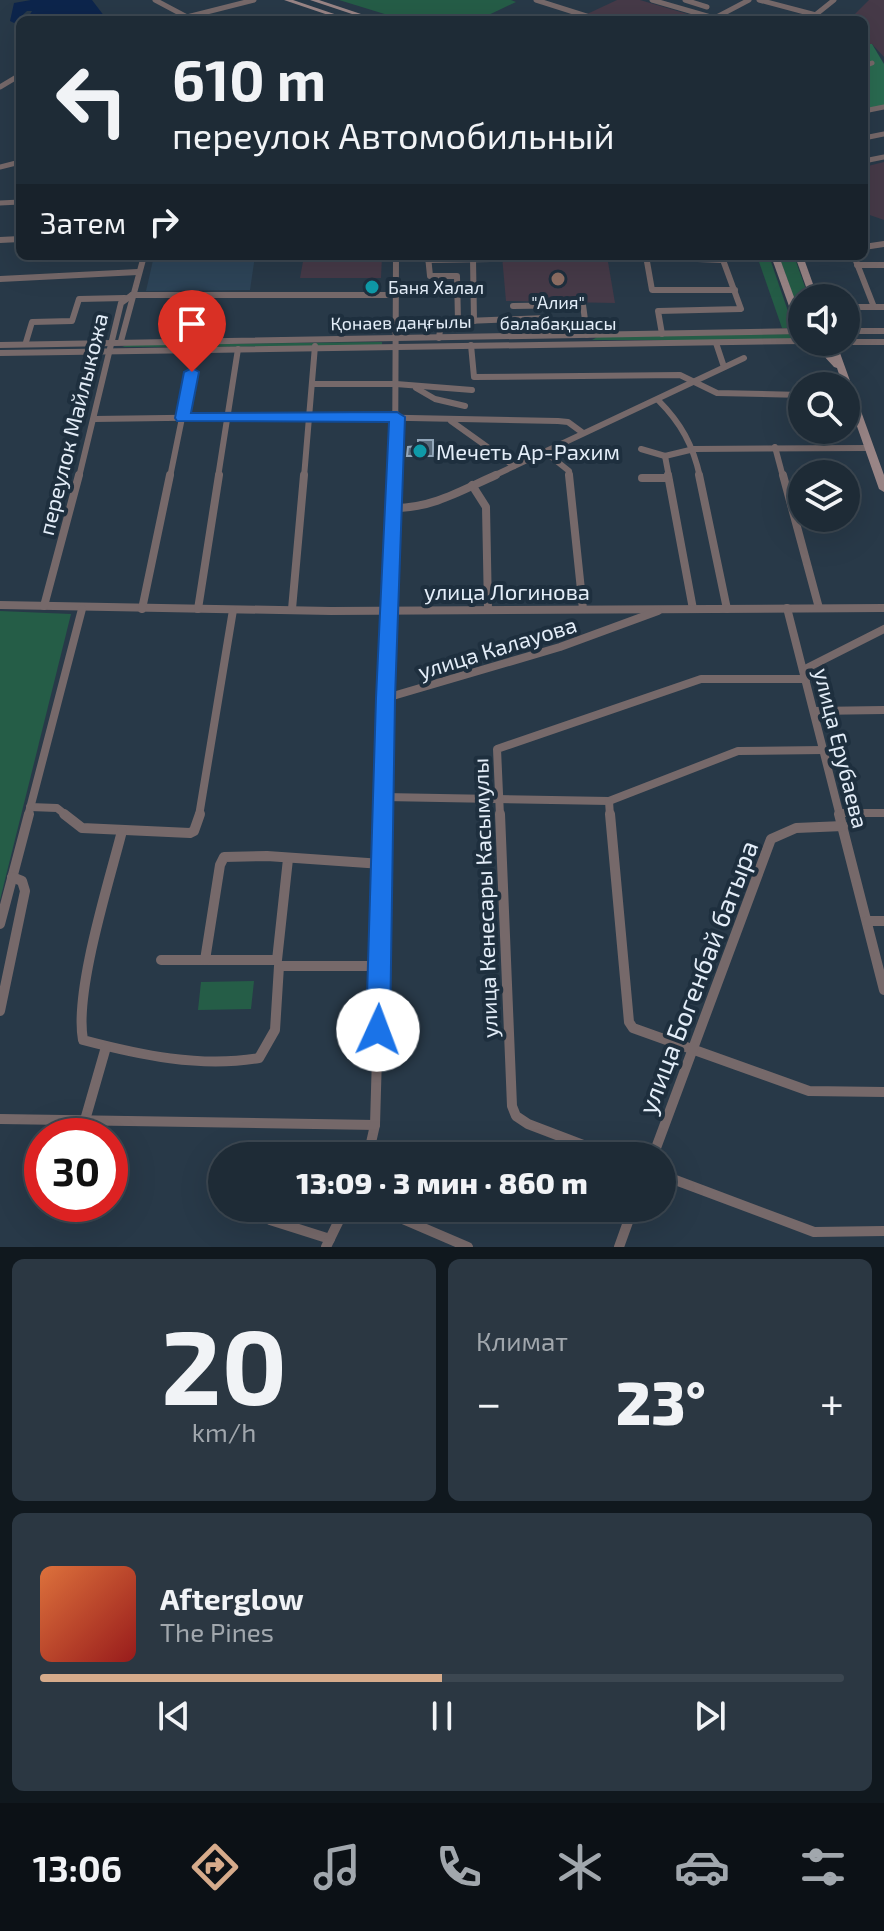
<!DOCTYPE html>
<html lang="ru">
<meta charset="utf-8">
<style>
:root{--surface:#1e2b36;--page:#2b3742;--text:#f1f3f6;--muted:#a1a7ad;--line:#3c4751;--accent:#d6ab8b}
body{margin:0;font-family:"Exo 2",sans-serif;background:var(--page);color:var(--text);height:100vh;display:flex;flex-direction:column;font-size:30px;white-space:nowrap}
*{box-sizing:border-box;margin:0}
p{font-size:26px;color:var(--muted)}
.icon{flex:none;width:44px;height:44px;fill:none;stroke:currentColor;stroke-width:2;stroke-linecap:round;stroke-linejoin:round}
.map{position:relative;height:1247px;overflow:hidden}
.sheet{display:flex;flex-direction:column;gap:12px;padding:12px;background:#10181e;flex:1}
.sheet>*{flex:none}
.guide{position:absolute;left:16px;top:16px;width:852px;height:244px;border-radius:12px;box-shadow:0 8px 32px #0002,0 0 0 2px var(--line);background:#1e2b36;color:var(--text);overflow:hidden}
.tools{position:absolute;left:788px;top:284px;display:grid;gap:16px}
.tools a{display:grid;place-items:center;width:72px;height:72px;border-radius:50%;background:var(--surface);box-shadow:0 8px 32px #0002,0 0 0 2px var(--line);font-size:40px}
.speed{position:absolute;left:24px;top:1118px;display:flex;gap:16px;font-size:40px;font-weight:700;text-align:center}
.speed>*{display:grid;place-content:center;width:104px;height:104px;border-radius:50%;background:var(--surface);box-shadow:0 8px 32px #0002,0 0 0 2px var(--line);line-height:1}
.speed .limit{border:12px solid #d22;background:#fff;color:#111}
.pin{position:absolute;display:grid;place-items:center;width:68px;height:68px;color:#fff;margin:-82px -34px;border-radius:50% 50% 50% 0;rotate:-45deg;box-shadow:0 0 8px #0007}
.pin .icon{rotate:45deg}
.me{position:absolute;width:88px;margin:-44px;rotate:2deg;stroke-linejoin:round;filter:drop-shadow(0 0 6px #0008)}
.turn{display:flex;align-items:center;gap:28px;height:168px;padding:0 24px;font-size:36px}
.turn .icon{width:104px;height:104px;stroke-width:2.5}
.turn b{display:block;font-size:56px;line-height:68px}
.then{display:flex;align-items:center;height:76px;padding:0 24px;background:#0003;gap:16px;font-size:30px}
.big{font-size:60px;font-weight:800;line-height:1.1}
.sheet .widget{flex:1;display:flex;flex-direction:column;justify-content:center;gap:12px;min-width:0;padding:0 28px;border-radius:12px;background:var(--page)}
.sheet .dial{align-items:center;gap:0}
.dial b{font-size:104px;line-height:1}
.song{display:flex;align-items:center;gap:24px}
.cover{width:96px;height:96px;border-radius:12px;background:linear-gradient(135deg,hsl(20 70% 55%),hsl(0 70% 35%))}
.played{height:8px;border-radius:4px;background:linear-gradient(90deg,var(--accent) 50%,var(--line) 50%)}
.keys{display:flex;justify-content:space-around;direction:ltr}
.heat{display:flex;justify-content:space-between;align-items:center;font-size:44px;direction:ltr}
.sheet .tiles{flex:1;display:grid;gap:12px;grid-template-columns:1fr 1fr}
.widget:last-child{grid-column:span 2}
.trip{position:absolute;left:208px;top:1142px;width:468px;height:80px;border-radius:40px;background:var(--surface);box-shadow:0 8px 32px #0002,0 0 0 2px var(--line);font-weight:800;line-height:80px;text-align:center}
.tab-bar{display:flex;height:128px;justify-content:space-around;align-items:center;background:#0c1116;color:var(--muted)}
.tab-bar .icon{width:56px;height:56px}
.tab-bar .current{color:var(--accent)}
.tab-bar b{font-size:36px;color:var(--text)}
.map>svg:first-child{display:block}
</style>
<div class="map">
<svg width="884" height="1247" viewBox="0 0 884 1247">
<rect width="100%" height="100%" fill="#283948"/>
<path fill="#2d4458" d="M154 256H255L250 290 146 291Z"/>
<g fill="#463a48">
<path d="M617 0H640L701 18 607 20 587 14Z"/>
<path d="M869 0H884V57L872 44H865L864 20 852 17Z"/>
<path d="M884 162V220L864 213V167Z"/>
<path d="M304 256H382L381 278H300Z"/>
<path d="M502 256H607L615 303 506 301Z"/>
</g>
<g fill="#255d47">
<path d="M339 0H511L516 2 478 20H404Z"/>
<path d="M757 256H769L791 320 789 328H782Z"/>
<path d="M779 256H794L809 298H802V321Z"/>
<path d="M795 334 801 337V340H592L599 336Z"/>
<path d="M382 342V346L122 347 127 345Z"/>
<path d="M0 611 71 614 0 900Z"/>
<path d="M254 981 251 1009 198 1010 201 982Z"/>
</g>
<path fill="#2a6b51" d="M864 44H872L884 64V106L864 110Z"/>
<path fill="#0d254c" d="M31 0H92L105 17 29 16 32 11H27L14 23 10 21 14 3Z"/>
<path fill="#596b7c" stroke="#93a7ba" stroke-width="2" d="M418 440H433V456H407L408 447 418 446Z"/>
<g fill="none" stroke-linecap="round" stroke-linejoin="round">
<path stroke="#445462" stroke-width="6" stroke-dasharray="6 3" stroke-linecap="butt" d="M729 259 734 256"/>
<g stroke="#76696a" stroke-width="5">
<path d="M155 0 187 17"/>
<path d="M536 0 599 20"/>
<path d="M652 0 714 18"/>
<path d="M685 0 707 7"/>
<path d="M759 0 816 15"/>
<path d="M175 20 254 0"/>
<path d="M711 20 749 0"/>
<path d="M809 20 834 0"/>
<path d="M864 66 872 63"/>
<path d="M0 87 20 75"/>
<path d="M864 111 884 107"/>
<path d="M864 138 884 134"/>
<path d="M864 161 884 157"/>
<path d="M0 167 20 162"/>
<path d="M0 203 20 202"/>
</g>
<g stroke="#76696a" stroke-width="6">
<path d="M0 240 20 239"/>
<path d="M864 247 884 244"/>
<path d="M428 256 430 276H457L458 321"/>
<path d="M646 256 652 290H735"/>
<path d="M854 256 874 307"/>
<path d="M646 257 723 260 741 309 658 311 662 334"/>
<path d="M473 259 474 321"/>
<path d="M428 260 491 259"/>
<path d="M857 265H884"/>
<path d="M0 279 138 272"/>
<path d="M132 295H395"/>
<path d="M513 306 583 305 587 335"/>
<path d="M846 307H884"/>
<path d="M846 331H884"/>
<path d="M439 338 441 322 546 318"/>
<path d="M121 341 144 256"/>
<path d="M26 342 32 322 72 321 79 299 125 298"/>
<path d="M832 342H884"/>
<path d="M716 343 724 367"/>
<path d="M0 345 802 331"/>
<path d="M471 345 474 377 680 375 717 393 802 395"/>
<path d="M0 353 802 341"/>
<path d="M312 384H396L472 390"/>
<path d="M416 388 435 399 465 406"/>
<path d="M658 400C681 423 693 445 700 477"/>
<path d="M94 419 310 416 558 421 568 422 583 433"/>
<path d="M451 421 514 466"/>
<path d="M775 447 783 477"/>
<path d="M641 449 665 456 694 449 869 448"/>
<path d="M544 451 569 471 570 477"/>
<path d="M665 456 669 477"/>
<path d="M79 477 121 303 132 295"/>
<path d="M170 477 196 349"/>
<path d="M218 477 238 349"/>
<path d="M304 477 315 346"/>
<path d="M395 477 396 256"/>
<path d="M491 477 744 358"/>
</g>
<g stroke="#76696a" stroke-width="8">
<path d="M569 475 583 609"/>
<path d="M668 475 693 609"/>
<path d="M699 475 727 609"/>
<path d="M783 475 819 608"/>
<path d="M642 478H668"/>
<path d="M472 485 486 507 488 609"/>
<path d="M395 508C433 508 462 490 496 475"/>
<path d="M0 605 331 611 884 608"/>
<path d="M44 606 79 475"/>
<path d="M787 608 840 816"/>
<path d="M142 609 170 475"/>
<path d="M198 609 219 475"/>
<path d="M292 609 304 475"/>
<path d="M803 670 884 629"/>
<path d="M386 698 560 647 658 611"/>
<path d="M814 711 884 710"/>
<path d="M384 797 609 801 738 751 824 750"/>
<path d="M609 801 610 816"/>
<path d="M30 807 57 808 67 816"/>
<path d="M839 813H884"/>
<path d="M28 816 82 609"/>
<path d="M199 816 233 610"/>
<path d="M384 816 395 475"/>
<path d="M500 816 497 749 701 679H806"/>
</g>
<g stroke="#76696a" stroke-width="10">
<path d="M64 814 82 828 190 833 194 831 200 814"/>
<path d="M500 814 512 1106 516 1116 528 1124 612 1156"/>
<path d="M610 814 629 1022 633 1028 809 1091 884 1092"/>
<path d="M839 814 884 990"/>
<path d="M122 831C109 882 74 992 83 1040 140 1055 200 1068 259 1058L275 1030 279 966H381"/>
<path d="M867 921H884"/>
<path d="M0 924 29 814"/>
<path d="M161 960H277L288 859"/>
<path d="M205 960 220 865 224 857 267 856 382 864"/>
<path d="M0 1011 25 891 22 881 12 877"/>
<path d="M0 1119 375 1125"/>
<path d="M85 1120 106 1047"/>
<path d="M368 1156 375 1125 384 814"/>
<path d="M653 1156 771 839 796 828 843 826"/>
<path d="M662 1175 814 1232 884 1231"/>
<path d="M377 1208 468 1247"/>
<path d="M270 1220 330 1239"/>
<path d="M326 1247 345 1208"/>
<path d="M619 1247 633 1208"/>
</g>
<g fill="#998586" fill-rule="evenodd">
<path d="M284 0H293L352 20H343Z"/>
<path d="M310 0H319L379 20H370Z"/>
<path d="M771 256H779L802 319V334L798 331Z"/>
<path d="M795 256H803L818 298H810Z"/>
<path d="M811 342H820L832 355 828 342H836L884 475V492L879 489 846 395V386H843L837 368 834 367Z"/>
</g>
</g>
<path fill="#1a73e8" stroke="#114b97" stroke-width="2" d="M192 368 199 372 191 413 397 412 405 417 395 698 390 1030 387 1037 378 1040 370 1037 366 1030 376 698 389 422 177 421 175 418 184 372Z"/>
<circle fill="#8d6e63" stroke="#1e2f3e" stroke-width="3" cx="558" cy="279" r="8"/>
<g fill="#0f9aa8" stroke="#1e2f3e" stroke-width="3">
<circle cx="372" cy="287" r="8"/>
<circle cx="420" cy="451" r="8"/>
</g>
<g text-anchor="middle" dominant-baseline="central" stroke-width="8" stroke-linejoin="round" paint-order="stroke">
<g font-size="18" fill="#e3edf8" stroke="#1e2f3e" text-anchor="start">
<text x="388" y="287">Баня Халал</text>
<text x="558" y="302" text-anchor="middle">"Алия"<tspan x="558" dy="21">балабақшасы</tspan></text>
</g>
<g font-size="18" fill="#e3edf8" stroke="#1e2f3e">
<text transform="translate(401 322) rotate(-1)">Қонаев даңғылы</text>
</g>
<g font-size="22" fill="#e3edf8" stroke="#1e2f3e">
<text transform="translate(72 424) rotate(-76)">переулок Майлыкожа</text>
<text x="507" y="591">улица Логинова</text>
<text transform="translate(497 647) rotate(-17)">улица Калауова</text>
<text transform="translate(842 748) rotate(76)">улица Ерубаева</text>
<text transform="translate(484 898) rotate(-92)">улица Кенесары Касымулы</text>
</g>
<g font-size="22" fill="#e3edf8" stroke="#1e2f3e" text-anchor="start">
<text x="436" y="451">Мечеть Ар-Рахим</text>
</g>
<g font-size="26" fill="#e3edf8" stroke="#1e2f3e">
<text transform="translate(697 977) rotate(-69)">улица Богенбай батыра</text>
</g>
</g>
</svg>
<div class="tools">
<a><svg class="icon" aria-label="sound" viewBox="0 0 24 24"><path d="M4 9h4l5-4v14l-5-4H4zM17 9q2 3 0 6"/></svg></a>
<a><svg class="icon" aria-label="search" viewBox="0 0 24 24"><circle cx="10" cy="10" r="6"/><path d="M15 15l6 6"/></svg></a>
<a><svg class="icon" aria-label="layers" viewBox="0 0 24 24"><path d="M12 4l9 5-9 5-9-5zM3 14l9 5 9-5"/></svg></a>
</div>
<div class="speed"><div class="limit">30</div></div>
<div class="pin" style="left:192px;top:372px;background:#d93025"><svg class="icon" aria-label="arrive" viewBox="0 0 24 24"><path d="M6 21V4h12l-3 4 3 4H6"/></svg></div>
<svg class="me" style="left:378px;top:1030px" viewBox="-20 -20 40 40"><circle r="19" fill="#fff"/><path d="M0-13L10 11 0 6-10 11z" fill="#1a73e8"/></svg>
<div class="trip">13:09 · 3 мин · 860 m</div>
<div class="guide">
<div class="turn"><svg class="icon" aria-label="left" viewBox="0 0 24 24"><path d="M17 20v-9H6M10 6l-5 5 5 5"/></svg><div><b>610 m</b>переулок Автомобильный</div></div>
<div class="then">Затем<svg class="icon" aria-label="right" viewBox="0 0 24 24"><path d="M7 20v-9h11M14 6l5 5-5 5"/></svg></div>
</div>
</div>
<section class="sheet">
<div class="tiles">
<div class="widget dial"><b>20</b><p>km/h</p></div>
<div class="widget"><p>Климат</p>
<div class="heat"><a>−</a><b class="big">23°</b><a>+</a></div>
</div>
<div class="widget">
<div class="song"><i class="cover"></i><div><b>Afterglow</b><p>The Pines</p></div></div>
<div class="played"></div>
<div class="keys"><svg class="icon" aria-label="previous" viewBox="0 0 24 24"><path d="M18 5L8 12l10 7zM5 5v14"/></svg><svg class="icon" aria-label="pause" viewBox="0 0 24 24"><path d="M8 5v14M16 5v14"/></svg><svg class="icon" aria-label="next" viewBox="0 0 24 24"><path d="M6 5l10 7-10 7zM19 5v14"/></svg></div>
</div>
</div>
</section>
<nav class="tab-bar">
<b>13:06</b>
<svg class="icon current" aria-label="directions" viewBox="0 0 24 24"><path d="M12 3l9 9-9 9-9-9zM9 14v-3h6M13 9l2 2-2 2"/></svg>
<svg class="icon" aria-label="music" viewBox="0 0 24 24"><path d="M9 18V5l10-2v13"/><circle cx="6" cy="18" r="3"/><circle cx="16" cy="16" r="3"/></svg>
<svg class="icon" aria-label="phone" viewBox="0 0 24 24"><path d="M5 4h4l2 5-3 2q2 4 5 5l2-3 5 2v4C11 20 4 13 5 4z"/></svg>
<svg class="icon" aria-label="climate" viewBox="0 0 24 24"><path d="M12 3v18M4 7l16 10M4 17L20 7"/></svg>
<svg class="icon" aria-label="car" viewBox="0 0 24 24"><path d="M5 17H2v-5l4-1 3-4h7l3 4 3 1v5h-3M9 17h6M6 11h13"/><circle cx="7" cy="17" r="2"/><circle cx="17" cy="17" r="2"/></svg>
<svg class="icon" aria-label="filters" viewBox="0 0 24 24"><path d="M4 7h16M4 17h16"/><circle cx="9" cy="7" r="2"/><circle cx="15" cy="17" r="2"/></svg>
</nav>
